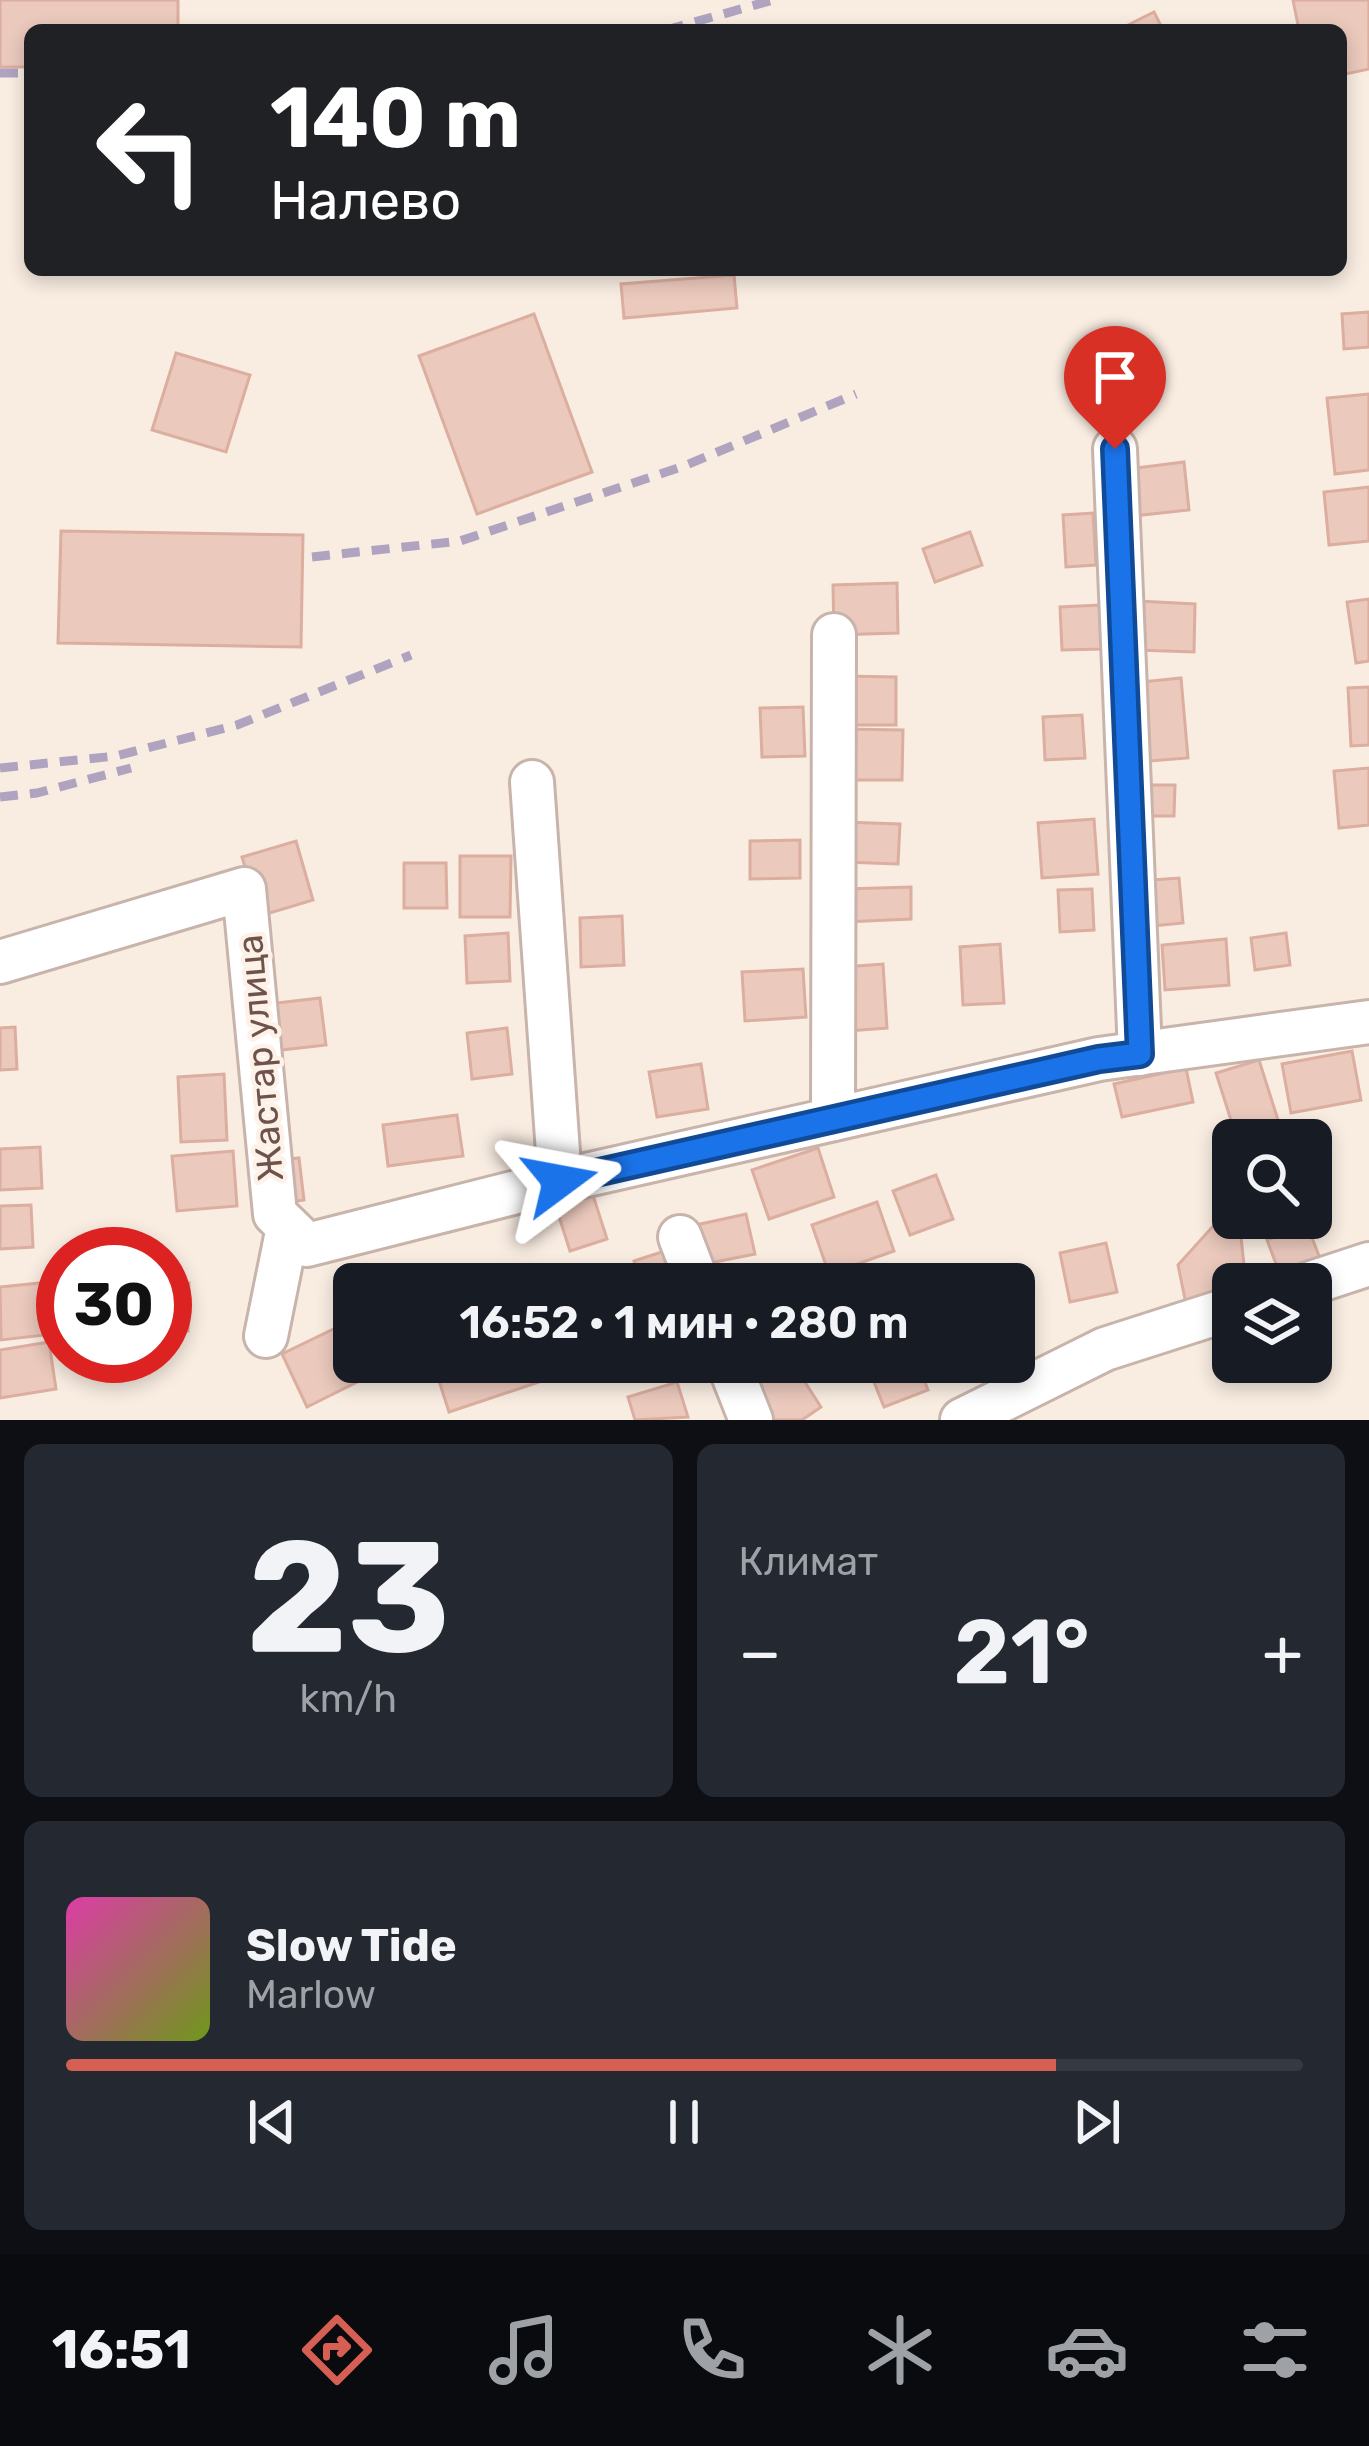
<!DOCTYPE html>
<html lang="ru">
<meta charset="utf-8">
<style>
:root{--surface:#171b24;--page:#242831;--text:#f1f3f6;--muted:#9ea1a6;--line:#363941;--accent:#d65f54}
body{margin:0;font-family:Rubik,sans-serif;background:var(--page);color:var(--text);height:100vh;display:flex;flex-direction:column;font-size:45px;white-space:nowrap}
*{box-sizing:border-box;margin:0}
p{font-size:39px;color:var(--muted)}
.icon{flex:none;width:66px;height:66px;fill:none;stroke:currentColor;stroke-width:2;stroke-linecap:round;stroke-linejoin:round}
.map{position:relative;height:1420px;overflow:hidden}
.details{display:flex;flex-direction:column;gap:24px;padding:24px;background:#0d0f14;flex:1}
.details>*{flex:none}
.top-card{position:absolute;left:24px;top:24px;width:1323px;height:252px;border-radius:18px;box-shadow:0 6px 18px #0003;background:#202124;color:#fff;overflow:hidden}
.controls{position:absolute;left:1212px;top:1119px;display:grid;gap:24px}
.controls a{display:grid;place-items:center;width:120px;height:120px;border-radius:18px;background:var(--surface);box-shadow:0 6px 18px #0003;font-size:60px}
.speed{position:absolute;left:36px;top:1227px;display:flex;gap:24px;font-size:60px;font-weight:700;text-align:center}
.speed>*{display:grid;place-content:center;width:156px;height:156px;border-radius:50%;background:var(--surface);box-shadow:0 6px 18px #0003;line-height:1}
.speed .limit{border:18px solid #d22;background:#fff;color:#111}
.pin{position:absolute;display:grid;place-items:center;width:102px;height:102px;color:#fff;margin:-123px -51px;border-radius:50% 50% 50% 0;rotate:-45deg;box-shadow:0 0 12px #0007}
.pin .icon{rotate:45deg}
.me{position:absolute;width:132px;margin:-66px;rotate:77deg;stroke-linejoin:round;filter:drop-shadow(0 0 9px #0008)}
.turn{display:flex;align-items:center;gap:42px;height:252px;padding:0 48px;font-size:54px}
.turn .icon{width:156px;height:156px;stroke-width:2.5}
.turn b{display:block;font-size:84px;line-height:102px}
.big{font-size:90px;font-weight:600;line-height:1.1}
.details .widget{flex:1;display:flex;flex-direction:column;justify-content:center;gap:18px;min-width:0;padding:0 42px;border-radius:18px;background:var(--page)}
.details .dial{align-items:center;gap:0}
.dial b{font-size:156px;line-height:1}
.song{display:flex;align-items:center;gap:36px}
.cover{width:144px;height:144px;border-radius:18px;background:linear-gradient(135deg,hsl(320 70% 55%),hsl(80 70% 35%))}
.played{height:12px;border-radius:6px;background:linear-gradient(90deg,var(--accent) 80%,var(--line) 80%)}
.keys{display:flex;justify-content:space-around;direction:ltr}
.heat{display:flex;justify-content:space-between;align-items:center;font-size:66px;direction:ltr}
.details .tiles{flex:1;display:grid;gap:24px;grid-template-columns:1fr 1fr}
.widget:last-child{grid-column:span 2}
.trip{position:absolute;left:333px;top:1263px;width:702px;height:120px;border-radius:18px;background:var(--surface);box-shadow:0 6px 18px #0003;font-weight:600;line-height:120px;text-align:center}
.menu{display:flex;height:192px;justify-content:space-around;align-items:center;background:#090b0e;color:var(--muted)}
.menu .icon{width:84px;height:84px}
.menu .selected{color:var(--accent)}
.menu b{font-size:54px;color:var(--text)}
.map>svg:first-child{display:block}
</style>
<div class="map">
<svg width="1369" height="1420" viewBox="0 0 1369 1420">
<rect width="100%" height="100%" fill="#f9ede2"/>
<g fill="#ebc9bd" stroke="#dcae9f" stroke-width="3">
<path d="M0 0H178V30H30V67H0Z"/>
<path d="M1293 0H1369V69L1341 75V30H1299Z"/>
<path d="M1154 12 1163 30H1118Z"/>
<path d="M734 275 737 308 624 318 621 284Z"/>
<path d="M1369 312V347L1344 349 1342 314Z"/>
<path d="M534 314 592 472 477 514 419 356Z"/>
<path d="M176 353 250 375 226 452 152 430Z"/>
<path d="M1369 394V470L1335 474 1327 398Z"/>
<path d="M1184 462 1189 510 1133 516 1128 469Z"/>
<path d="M1369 487V541L1329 545 1324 492Z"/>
<path d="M1093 513 1096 565 1066 567 1063 515Z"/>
<path d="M61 531 303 535 301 647 58 643Z"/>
<path d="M970 532 982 565 935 582 923 549Z"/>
<path d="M897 583 898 633 834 635 833 585Z"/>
<path d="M1369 599V661L1356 663 1347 602Z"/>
<path d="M1138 601 1195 604 1194 652 1137 650Z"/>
<path d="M1100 605 1102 649 1062 650 1060 607Z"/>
<path d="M841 676 896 677V725H841Z"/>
<path d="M1181 678 1188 758 1138 762 1131 683Z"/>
<path d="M1369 687V745L1351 746 1348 688Z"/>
<path d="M803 707 805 756 762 757 760 708Z"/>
<path d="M1082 715 1085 758 1045 760 1043 717Z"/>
<path d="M845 729 903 730 902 780H845Z"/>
<path d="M1369 768V825L1339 828 1334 771Z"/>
<path d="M1143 785H1175L1174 816H1142Z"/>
<path d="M1094 819 1098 874 1042 878 1038 823Z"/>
<path d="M844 822 900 824 898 864 843 862Z"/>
<path d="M800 840V878L750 879V841Z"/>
<path d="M296 841 313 900 260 916 242 857Z"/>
<path d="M460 856H511L510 917H460Z"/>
<path d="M404 863H446L447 908H404Z"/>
<path d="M1179 878 1183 923 1142 927 1138 881Z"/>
<path d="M911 887V919L845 922 844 889Z"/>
<path d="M1092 889 1094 930 1060 932 1058 890Z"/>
<path d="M622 916 624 965 581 967 580 918Z"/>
<path d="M508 933 510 981 467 983 465 936Z"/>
<path d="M1286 933 1290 965 1255 970 1251 938Z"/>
<path d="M1226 939 1229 985 1165 990 1162 945Z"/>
<path d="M1000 944 1004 1003 963 1005 960 947Z"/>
<path d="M883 964 887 1028 848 1031 844 967Z"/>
<path d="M803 969 806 1017 745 1021 742 972Z"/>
<path d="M320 998 326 1045 273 1051 268 1004Z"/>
<path d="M15 1027 17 1069 0 1070V1028Z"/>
<path d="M507 1028 512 1074 472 1079 467 1033Z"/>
<path d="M1352 1051 1361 1100 1291 1113 1282 1064Z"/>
<path d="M1259 1060 1278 1120 1235 1133 1216 1073Z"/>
<path d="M701 1064 708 1109 657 1117 649 1072Z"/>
<path d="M1186 1068 1193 1102 1122 1117 1114 1084Z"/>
<path d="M224 1074 227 1140 181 1142 178 1077Z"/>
<path d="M457 1115 463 1156 388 1166 383 1125Z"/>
<path d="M40 1147 42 1188 0 1190V1149Z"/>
<path d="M818 1148 834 1197 769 1219 752 1170Z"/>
<path d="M233 1151 237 1206 177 1211 172 1156Z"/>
<path d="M299 1158 304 1200 286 1203 280 1160Z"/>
<path d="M936 1175 953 1219 910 1235 893 1191Z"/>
<path d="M592 1192 607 1239 570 1251 555 1204Z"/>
<path d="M877 1202 894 1251 829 1274 812 1225Z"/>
<path d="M31 1205 33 1247 0 1249V1206Z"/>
<path d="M746 1214 755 1254 705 1264 696 1225Z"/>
<path d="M1239 1218 1246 1284H1233V1295L1186 1304 1178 1265 1215 1224Z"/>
<path d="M1307 1225 1321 1261 1281 1277 1267 1240Z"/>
<path d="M1106 1243 1117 1292 1070 1302 1060 1253Z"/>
<path d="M671 1249 682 1284H642L634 1261Z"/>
<path d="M998 1271 1001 1284H954V1283Z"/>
<path d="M40 1283 45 1335 1 1340 0 1287Z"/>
<path d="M165 1283H189L188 1331 165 1330Z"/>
<path d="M352 1320 354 1362H372L377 1372 307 1407 282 1354Z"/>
<path d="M49 1342 56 1389 0 1398V1350Z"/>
<path d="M433 1362H543L548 1379 449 1412Z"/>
<path d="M780 1362H792L821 1407 802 1420H771L747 1384Z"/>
<path d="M896 1362H917L928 1390 884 1407 870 1372Z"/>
<path d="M677 1382 688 1417 635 1420 628 1397Z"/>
</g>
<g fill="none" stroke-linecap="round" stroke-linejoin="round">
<defs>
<g id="minor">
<path d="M1115 449 1140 1054"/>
<path d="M532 782 560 1181"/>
<path d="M0 962 244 889 275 1214 307 1245 560 1181 1099 1059 1369 1022"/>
<path d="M833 1119 834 635"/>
<path d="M680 1237 698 1284"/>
<path d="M1308 1284 1369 1264"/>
<path d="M266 1336 288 1227"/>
<path d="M728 1362 751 1420"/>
<path d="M962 1420 1105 1349 1233 1308"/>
</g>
</defs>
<use href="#minor" stroke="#c8b4ab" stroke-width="48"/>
<use href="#minor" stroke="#fff" stroke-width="42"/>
<g stroke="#afa3c0" stroke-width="9" stroke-dasharray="18 12" stroke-linecap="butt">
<path d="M666 30 773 0"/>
<path d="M0 73H30"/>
<path d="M312 557 460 541 684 466 856 394"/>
<path d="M0 768 116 756 237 725 411 655"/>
<path d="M0 797 37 793 131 768"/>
</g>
</g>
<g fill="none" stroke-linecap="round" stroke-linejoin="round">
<defs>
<path id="route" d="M560 1181 1099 1059 1140 1054 1115 449"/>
</defs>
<use href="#route" stroke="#114b97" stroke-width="30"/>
<use href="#route" stroke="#1a73e8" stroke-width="21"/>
</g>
<g text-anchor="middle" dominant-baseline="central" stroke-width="9" stroke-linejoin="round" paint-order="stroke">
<g font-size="36" fill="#6e534c" stroke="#fdf1e8">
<text transform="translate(260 1058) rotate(-95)">Жастар улица</text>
</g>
</g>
</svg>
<div class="controls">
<a><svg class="icon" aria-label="search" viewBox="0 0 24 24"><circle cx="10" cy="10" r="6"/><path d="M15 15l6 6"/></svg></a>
<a><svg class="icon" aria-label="layers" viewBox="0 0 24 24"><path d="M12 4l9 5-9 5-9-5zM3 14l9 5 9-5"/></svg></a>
</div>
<div class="speed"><div class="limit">30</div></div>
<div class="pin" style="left:1115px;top:449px;background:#d93025"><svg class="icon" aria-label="arrive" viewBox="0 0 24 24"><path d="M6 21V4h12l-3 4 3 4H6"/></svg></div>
<svg class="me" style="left:560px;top:1181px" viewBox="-20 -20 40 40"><path d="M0-17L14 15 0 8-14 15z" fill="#1a73e8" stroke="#fff" stroke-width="4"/></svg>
<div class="trip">16:52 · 1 мин · 280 m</div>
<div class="top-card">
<div class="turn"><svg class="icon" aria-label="left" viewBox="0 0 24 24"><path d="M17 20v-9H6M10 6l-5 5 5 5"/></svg><div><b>140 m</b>Налево</div></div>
</div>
</div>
<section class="details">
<div class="tiles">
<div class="widget dial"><b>23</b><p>km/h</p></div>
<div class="widget"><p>Климат</p>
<div class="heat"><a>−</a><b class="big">21°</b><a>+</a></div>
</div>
<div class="widget">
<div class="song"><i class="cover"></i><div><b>Slow Tide</b><p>Marlow</p></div></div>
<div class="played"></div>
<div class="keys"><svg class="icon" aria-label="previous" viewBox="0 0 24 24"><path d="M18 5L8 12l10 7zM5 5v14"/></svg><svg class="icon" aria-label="pause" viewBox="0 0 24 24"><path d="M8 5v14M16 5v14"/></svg><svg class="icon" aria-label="next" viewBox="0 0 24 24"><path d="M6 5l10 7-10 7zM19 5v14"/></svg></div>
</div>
</div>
</section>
<nav class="menu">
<b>16:51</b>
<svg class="icon selected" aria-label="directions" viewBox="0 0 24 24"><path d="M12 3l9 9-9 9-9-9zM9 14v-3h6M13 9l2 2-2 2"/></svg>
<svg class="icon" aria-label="music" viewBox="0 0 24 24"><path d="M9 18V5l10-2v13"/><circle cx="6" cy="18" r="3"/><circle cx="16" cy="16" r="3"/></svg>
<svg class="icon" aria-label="phone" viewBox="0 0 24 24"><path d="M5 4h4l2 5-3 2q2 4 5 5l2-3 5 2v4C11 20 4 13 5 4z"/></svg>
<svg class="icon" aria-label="climate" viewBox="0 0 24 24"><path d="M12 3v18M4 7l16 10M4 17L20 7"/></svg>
<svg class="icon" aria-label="car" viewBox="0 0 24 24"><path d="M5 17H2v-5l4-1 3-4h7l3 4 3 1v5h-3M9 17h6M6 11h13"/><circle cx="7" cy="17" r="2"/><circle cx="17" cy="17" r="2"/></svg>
<svg class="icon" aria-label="filters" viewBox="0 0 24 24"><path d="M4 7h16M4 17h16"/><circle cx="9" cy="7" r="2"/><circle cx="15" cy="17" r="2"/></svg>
</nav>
